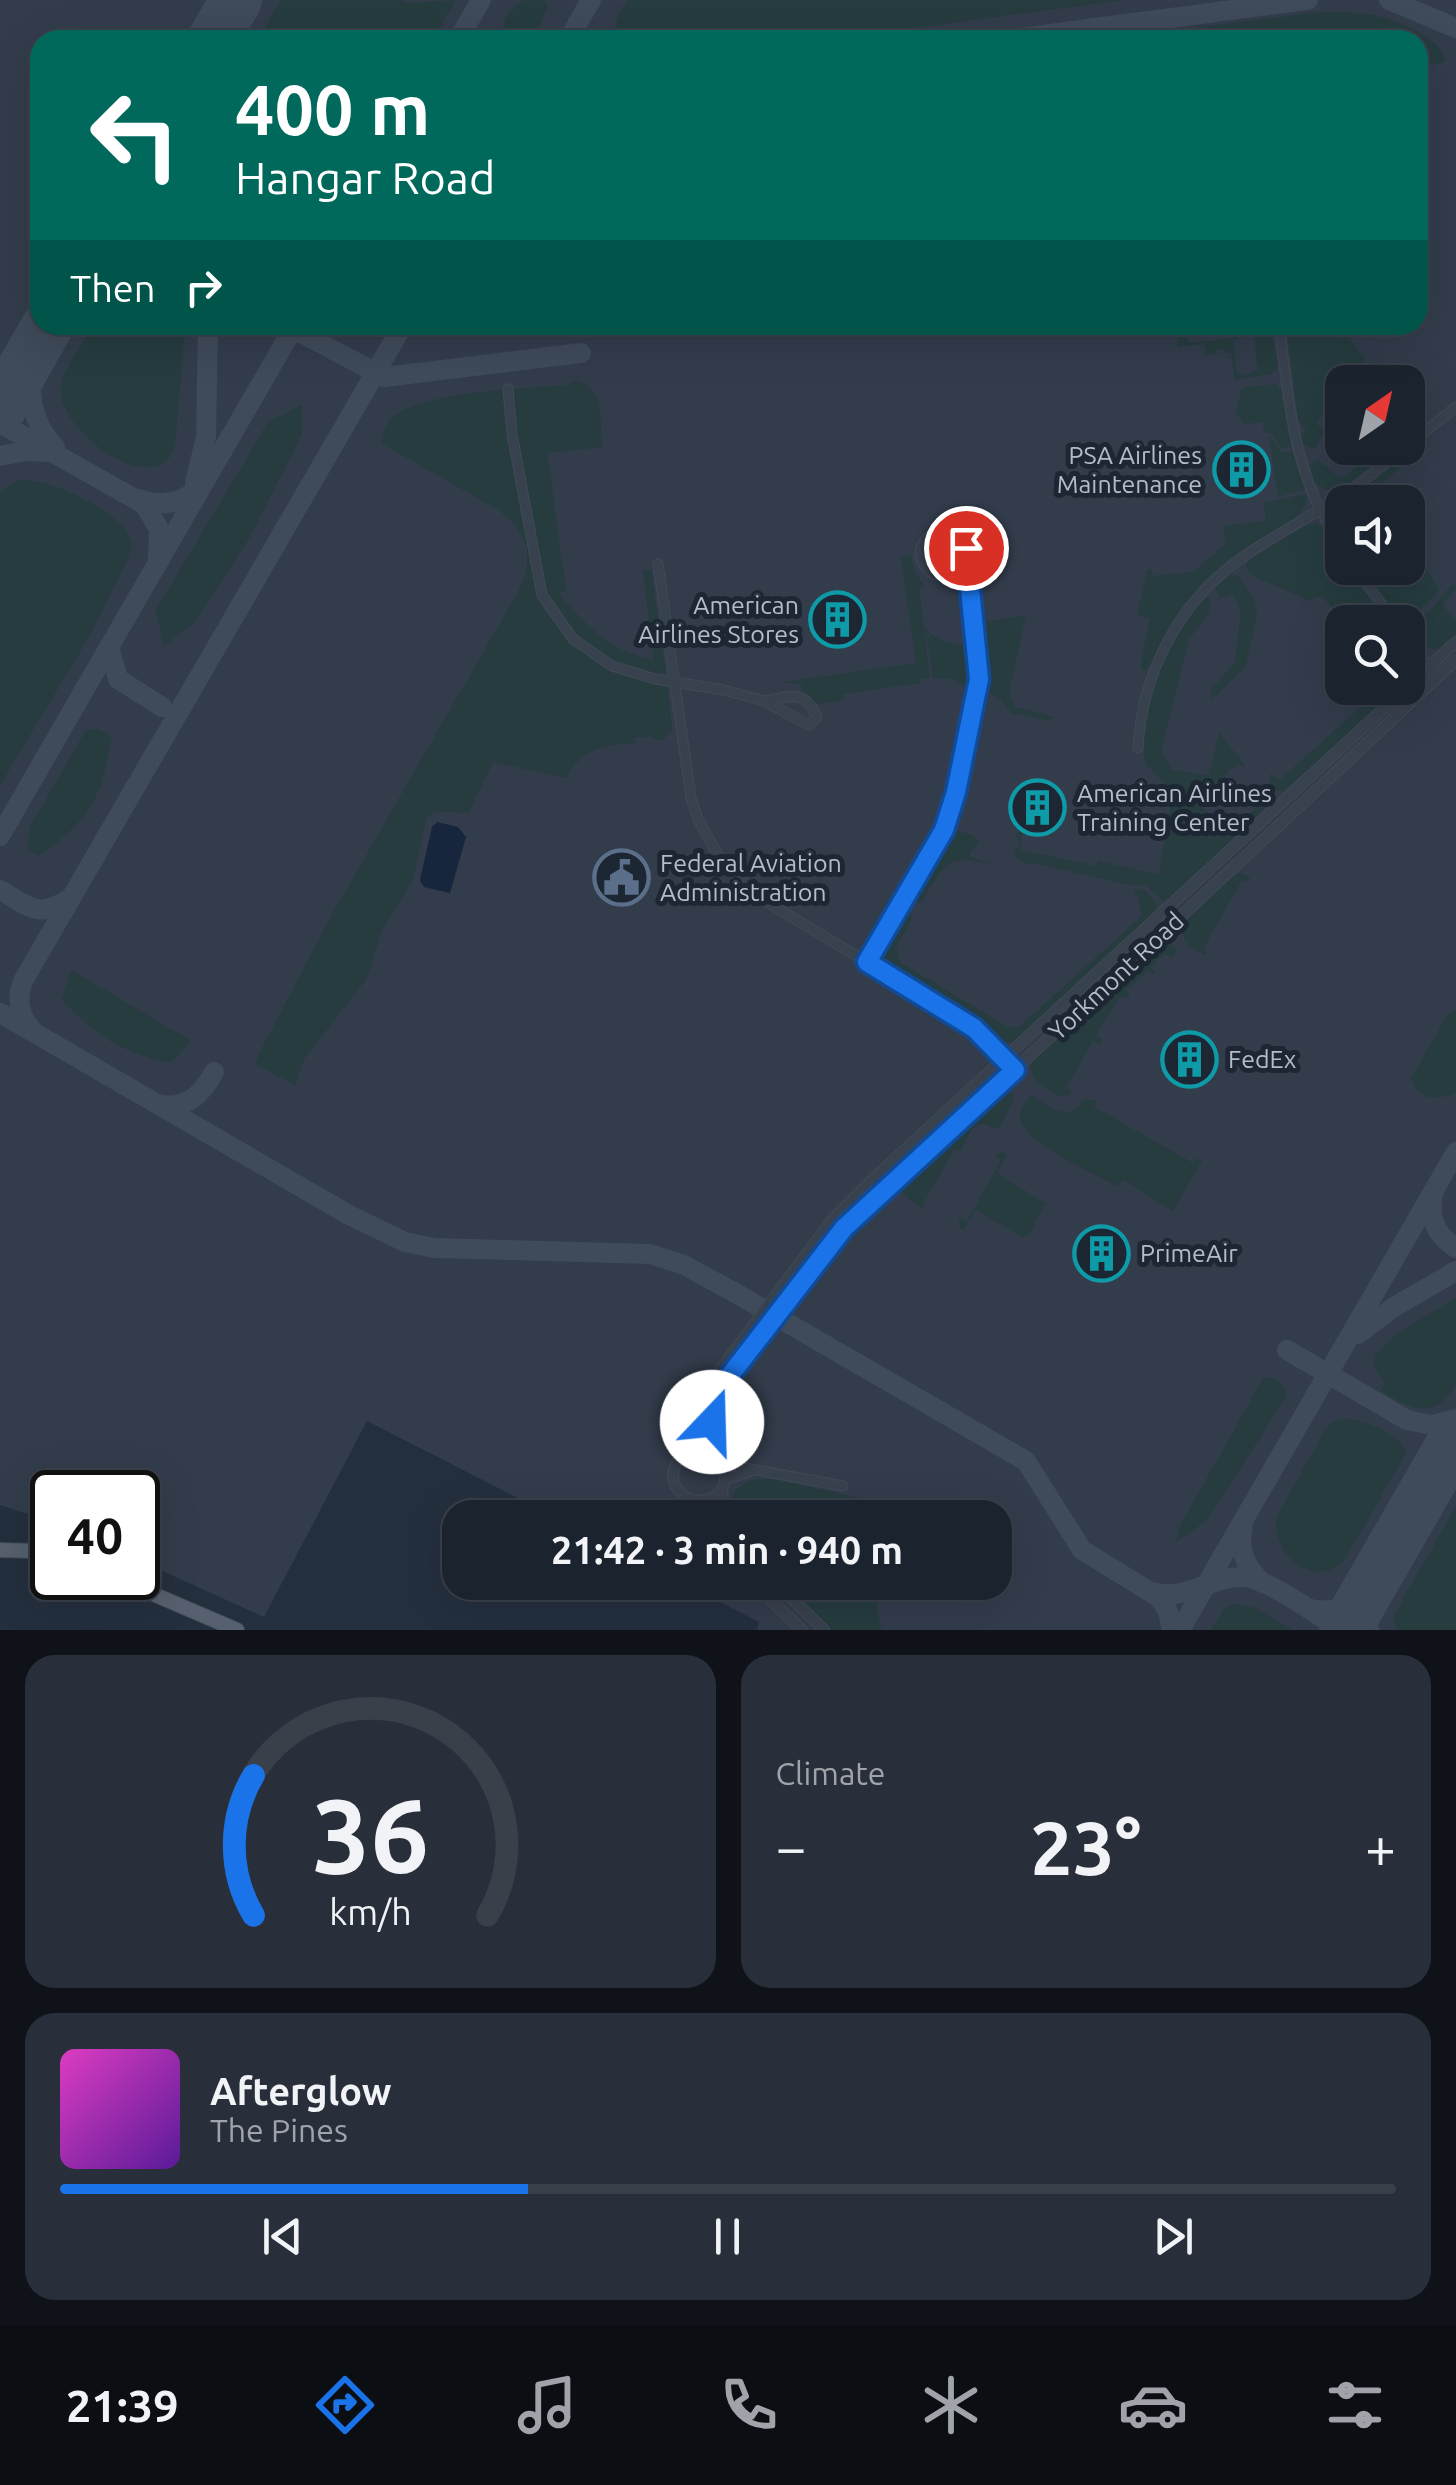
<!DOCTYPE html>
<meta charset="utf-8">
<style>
:root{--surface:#1b232e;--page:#282f3a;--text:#f1f3f6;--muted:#a0a4aa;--line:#39404a;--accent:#1a73e8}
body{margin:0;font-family:Ubuntu,sans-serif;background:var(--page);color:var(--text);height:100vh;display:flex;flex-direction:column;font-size:38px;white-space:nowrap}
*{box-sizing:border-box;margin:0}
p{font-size:32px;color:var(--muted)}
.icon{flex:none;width:55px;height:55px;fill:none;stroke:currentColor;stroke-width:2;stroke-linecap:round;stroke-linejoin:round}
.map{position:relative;height:1630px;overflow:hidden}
.side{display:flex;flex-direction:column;gap:25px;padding:25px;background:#0f1319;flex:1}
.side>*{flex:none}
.hud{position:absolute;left:30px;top:30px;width:1398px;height:305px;border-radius:30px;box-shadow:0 10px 40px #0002,0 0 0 2px var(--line);background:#00695c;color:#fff;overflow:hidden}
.needle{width:65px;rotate:34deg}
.fabs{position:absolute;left:1325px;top:365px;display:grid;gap:20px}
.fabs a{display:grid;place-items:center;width:100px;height:100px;border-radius:20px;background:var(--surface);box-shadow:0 10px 40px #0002,0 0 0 2px var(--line);font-size:50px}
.speed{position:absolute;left:30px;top:1470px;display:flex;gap:20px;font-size:50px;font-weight:700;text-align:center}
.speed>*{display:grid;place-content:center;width:130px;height:130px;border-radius:50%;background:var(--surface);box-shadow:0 10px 40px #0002,0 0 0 2px var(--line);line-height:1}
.speed .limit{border:5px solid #111;border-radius:15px;background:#fff;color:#111}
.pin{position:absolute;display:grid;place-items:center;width:85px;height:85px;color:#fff;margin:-42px;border:5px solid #fff;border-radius:50%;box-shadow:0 2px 10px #0007}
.me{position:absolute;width:110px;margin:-55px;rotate:21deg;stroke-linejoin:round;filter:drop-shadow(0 0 8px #0008)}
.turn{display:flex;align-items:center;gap:35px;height:210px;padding:0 40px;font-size:45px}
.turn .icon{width:130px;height:130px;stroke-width:2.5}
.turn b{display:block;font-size:70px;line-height:85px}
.then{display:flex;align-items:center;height:95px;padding:0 40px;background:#0003;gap:20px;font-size:38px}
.big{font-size:75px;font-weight:700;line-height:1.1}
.side .card{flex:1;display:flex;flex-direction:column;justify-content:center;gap:15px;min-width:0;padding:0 35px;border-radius:30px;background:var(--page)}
.side .dial{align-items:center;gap:0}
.dial svg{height:260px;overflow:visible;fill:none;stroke:var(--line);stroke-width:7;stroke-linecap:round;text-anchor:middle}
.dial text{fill:var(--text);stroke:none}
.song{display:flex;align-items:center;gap:30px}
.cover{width:120px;height:120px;border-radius:15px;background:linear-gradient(135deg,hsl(310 70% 55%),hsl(270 70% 35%))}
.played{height:10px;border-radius:5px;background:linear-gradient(90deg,var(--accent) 35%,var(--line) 35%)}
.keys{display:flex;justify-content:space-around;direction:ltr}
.heat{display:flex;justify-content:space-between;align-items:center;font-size:55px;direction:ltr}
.side .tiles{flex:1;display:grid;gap:25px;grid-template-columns:1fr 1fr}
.card:last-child{grid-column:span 2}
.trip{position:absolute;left:442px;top:1500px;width:570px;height:100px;border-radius:30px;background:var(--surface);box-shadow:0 10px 40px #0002,0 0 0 2px var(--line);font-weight:700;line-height:100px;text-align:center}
.tabs{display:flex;height:160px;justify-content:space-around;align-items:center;background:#0b0e12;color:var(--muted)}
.tabs .icon{width:70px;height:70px}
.tabs .active{color:var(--accent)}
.tabs b{font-size:45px;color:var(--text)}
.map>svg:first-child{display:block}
</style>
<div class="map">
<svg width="1456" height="1630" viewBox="0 0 1456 1630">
<rect width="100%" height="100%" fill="#242f3e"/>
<path fill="#323c4b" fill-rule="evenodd" d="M0 0H1456V1630H757L759 1622 682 1583 995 1582V1518L555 1517 367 1421 264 1617 138 1560V1492H52V1522L0 1505ZM40 40H1418V325H40ZM1342 382H1408V448H1342ZM1342 502H1408V568H1342ZM1342 622H1408V688H1342Z"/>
<g fill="#263c3f">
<path d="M281 0H404L406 3 456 0 433 40H263L268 22Z"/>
<path d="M523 0H544L548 6 533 40H500L506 15Z"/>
<path d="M629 0H1123L824 40H612L618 15Z"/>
<path d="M1318 12C1334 12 1351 12 1367 14 1390 17 1442 37 1445 61L1436 65 1418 61V40H1104Z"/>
<path d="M94 325H185L175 446C158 503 57 432 61 388 63 367 84 343 94 325Z"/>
<path d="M1175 325H1184L1189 343 1232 338 1233 332H1237L1239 338 1233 340 1237 373 1246 375 1258 370 1252 325H1270L1278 368 1270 374 1235 380 1231 353H1226L1223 348 1217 349V354L1206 355 1204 344 1178 347Z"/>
<path d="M1286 325H1339L1366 360 1350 382H1342V391L1316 423 1325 432 1314 449 1302 444 1300 435 1306 430 1298 419Z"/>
<path d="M575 381C605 385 600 423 602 447L547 453 566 589 559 594C588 627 610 652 654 660L643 571 651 570 666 673C654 675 646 672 635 669 595 658 572 633 550 600L542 607 571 642 597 663 667 686 672 729 664 739 657 740 650 736 633 738 637 743C606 744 580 749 566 778L493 762 468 813 435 811 426 818 413 880 382 930 367 978 304 1059 295 1085 255 1064 259 1054 330 918 518 592C535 559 529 534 500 511L385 445 381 442C384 432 386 421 395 415 431 391 523 389 565 385Z"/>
<path d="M1276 384 1283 393 1291 445 1282 450 1272 433 1264 432 1263 422 1245 424 1236 413 1241 391 1246 387Z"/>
<path d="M302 405V434L251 535 195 622 164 646 156 610 268 422Z"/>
<path d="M1269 435 1281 452H1293L1305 489 1278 497Z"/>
<path d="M1416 447H1420V452L1376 488 1392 502H1342V539C1335 529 1329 517 1337 506Z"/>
<path d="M1376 448H1389V452L1342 489 1325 490 1314 482 1310 465 1317 459 1338 477 1346 476Z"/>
<path d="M20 480C50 478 126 513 132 544L128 559 89 637 0 785V491Z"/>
<path d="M1301 495H1307C1310 519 1258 540 1239 553 1196 583 1171 623 1148 669L1143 671 1140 666 1150 619 1137 615 1147 571 1151 569 1153 576 1193 572 1226 544 1224 526 1266 521 1264 503Z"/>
<path d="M1317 524 1322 527 1342 560V568H1348L1387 622H1345L1322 596 1308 600 1249 574 1246 565 1249 560 1304 526Z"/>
<path d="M1408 542 1440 590 1421 609 1404 620 1396 615 1361 568H1408Z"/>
<path d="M911 555 915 572 924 585 919 588 924 628 930 632 925 640 930 678 921 679V683L841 694 844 700 815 704 810 695 802 691 801 684 785 682 916 663 901 557Z"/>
<path d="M978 573 982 574 981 587 987 622 1026 615 1009 692 1015 707 1054 717 1051 721 1011 713 1001 699 985 690 972 574Z"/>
<path d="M1237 575 1254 599 1257 615 1246 666 1212 699 1211 690 1235 662 1241 611 1232 593 1221 598 1215 588 1229 576Z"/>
<path d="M1453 583 1456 588 1442 605 1456 621V634L1440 649 1421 648 1409 634 1410 626 1435 605Z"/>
<path d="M1206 597 1210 600 1209 614 1189 639 1161 750 1172 770 1209 776 1219 733 1245 765 1243 767 1238 763 1197 801 1228 834 1260 804 1256 798 1264 791 1268 805 1166 903 1145 885H1129L1034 863 1026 864 1014 854 1020 842 1015 834 1023 828 1020 850 1097 866 1098 861 1159 875 1172 797 1169 788 1146 764C1134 713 1172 633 1206 597Z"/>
<path d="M932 634 940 640 969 648 975 677 972 684 963 686 954 679 933 678 927 640Z"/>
<path d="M1382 688H1398L1284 791 1275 790 1269 779 1270 774 1280 780Z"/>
<path d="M98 729 111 737C102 799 90 819 39 856L27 849 30 827 86 730Z"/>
<path d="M957 831 973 835 980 842 970 852V857L994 865C946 854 946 861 922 902L913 903 912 895 947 836Z"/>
<path d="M1242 873 1250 878 1249 881 1242 880 1203 949 1207 952 1205 956 1185 942 1182 925 1235 874Z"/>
<path d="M1137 889 1144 890 1157 904V911L1025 1035 1011 1043 999 1042 967 1015 884 966 878 959 880 950 903 911 909 909 912 918 896 947 900 962 1008 1027H1019L1142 916 1138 895H1133Z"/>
<path d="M1160 944 1174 946 1177 951 1171 957 1165 954 1157 961 1154 960 1156 963 1151 968 1155 972 1153 975 1148 971 1127 989 1124 988 1130 995 1127 998 1120 996 1096 1036 1103 1040 1100 1044 1093 1041 1067 1086 1072 1094 1061 1097 1036 1083 1030 1067 1034 1059Z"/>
<path d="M71 970 191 1041 171 1063C116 1049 102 1040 62 1000Z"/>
<path d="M1456 1009V1093C1437 1100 1417 1101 1411 1078L1448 1014Z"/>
<path d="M1005 1090 1012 1094 1013 1101 1000 1127 996 1129 982 1123 973 1128 960 1151 954 1150 923 1204 926 1210 913 1203 901 1190 903 1180 996 1095Z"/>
<path d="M1032 1095C1041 1101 1054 1112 1064 1112 1082 1113 1076 1095 1096 1101L1094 1107 1193 1163 1197 1158 1202 1161 1173 1211 1124 1180 1117 1186C1095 1174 1032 1146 1022 1124 1017 1112 1024 1102 1032 1095Z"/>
<path d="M1001 1152 1007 1154 997 1173 1045 1203 1029 1235 1023 1237 976 1210 963 1230 959 1227V1218L967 1221 1001 1161 995 1156Z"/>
<path d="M1456 1298V1384C1434 1422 1411 1409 1381 1391L1385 1382 1374 1367 1375 1354 1399 1332Z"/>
<path d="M1264 1377 1277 1379 1286 1390V1397L1207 1520 1176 1542 1181 1524Z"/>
<path d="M1343 1419C1363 1419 1401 1433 1406 1453L1345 1559C1315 1592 1270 1554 1277 1516L1325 1430 1332 1422Z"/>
<path d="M776 1479 858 1498 862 1517H731C727 1486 747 1477 776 1479Z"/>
<path d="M1456 1507V1630H1397L1393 1617Z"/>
<path d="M783 1583H873L881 1630H831Z"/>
<path d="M1234 1604 1255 1608 1293 1630H1211L1224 1609Z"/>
</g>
<path fill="#17263c" d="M437 822 458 827 466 837 450 893 424 887 420 880 432 827Z"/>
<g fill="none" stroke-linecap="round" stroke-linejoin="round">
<g stroke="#3f4a5a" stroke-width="20">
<path d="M1389 0 1456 28"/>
<path d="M234 40 248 0"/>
<path d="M458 40 481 0"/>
<path d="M568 40 591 0"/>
<path d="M1003 40 1308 0"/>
<path d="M286 325 384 377 581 353"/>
<path d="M34 349C28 385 28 420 55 447"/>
<path d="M0 378 33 352"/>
<path d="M0 423 144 504 159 529 158 557"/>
<path d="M0 456 26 451 47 452"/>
<path d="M195 482 206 437 208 325"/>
<path d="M138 499C160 507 181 504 199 488"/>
<path d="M109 647 118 679 162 707"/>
<path d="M0 836 295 325"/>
<path d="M0 890C30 907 37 919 69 899"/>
<path d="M0 1013 349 1215 405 1242 434 1248 650 1254 684 1265 739 1295 1026 1461 1082 1550 1160 1598 1168 1612 1172 1630"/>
<path d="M33 1031C19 1016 16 1000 23 981L403 325"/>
<path d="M162 1105C189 1108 202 1094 214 1072"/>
<path d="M1433 1195C1428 1218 1436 1235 1456 1248"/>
<path d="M1358 1334 1394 1307 1456 1271"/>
<path d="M1287 1350 1407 1420 1432 1425 1456 1419"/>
<path d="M1243 1524C1238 1548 1244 1567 1263 1583"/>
<path d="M1153 1592C1187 1602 1212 1575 1245 1577 1268 1579 1320 1617 1342 1630"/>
<path d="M1310 1609C1336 1614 1355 1605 1371 1585"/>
<path d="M1180 1630 1456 1152"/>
<path d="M1369 1630 1366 1605 1370 1587"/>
</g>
<g stroke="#3f4a5a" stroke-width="52">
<path d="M213 40 236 0"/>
<path d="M0 409 48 325"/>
<path d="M1345 1630 1456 1437"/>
</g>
<defs>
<g id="minor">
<path d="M1279 325C1287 384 1291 446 1316 501 1324 518 1334 534 1342 550"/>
<path d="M508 389 512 434 542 595 573 639 612 666 655 679 724 690 764 701 809 725 817 717C804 687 787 698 764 701"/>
<path d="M1408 445 1456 407"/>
<path d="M943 531 962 541 968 574 934 575C912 561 917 536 943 531Z"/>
<path d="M658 564 691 798 698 819 719 857 755 895 952 1013 974 1028 1015 1070"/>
<path d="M1355 568 1395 622"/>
<path d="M1408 640 1432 672"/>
<path d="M1138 748C1142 673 1179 602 1240 559 1275 534 1315 515 1351 490 1369 477 1387 462 1405 448"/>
<path d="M867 962 944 830 956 792 979 679 968 574"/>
<path d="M723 1464 843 1486"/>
<path d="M725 1480 752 1471"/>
</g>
<g id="tertiary">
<path d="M1408 686 1456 642"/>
<path d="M687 1452 721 1369 832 1220 871 1181 1406 688"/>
<path d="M719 1457C689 1435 657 1471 682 1494 694 1504 713 1503 722 1489 734 1469 711 1446 712 1424 715 1384 748 1351 771 1321 795 1289 817 1254 846 1226 916 1154 994 1089 1068 1021 1198 901 1327 781 1456 660"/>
<path d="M722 1489 724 1518"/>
<path d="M689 1501 706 1518"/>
<path d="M752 1582 802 1630"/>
<path d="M775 1582 824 1630"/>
</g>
<g id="primary">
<path d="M0 1550 35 1551 52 1556"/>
<path d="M116 1578 237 1630"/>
</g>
</defs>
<use href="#minor" stroke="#414a57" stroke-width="11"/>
<use href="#tertiary" stroke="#414a57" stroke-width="12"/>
<use href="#primary" stroke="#414a57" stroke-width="16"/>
<use href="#minor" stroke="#38414e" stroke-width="9"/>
<use href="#tertiary" stroke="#38414e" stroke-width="10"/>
<use href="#primary" stroke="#56606e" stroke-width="14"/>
</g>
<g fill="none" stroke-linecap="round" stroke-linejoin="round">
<defs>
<path id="route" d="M712 1422 717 1400 731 1374 844 1228 1015 1070 974 1028 867 962 944 830 956 792 979 679 966 548"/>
</defs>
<use href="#route" stroke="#114b97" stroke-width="25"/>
<use href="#route" stroke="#1a73e8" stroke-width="18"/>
</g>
<defs>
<symbol id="building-ring" viewBox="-11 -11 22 22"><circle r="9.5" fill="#1d2633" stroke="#0f9aa8" stroke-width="1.5"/><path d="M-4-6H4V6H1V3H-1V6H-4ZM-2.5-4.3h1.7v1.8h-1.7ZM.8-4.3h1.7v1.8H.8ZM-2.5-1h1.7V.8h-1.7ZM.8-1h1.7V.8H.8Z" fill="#0f9aa8"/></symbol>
<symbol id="civic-ring" viewBox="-11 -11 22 22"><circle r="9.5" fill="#1d2633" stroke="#5c6f8a" stroke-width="1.5"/><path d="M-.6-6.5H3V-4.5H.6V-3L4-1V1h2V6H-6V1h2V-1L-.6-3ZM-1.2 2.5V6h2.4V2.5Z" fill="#5c6f8a"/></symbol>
</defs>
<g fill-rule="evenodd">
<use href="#building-ring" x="1210" y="438" width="63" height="63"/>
<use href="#building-ring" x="806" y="588" width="63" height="63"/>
<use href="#building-ring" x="1006" y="776" width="63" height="63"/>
<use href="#civic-ring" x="590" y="846" width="63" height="63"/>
<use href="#building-ring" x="1158" y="1028" width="63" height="63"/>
<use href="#building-ring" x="1070" y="1222" width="63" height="63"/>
</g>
<g text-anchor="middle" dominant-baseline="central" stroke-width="10" stroke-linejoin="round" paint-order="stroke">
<g font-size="25" fill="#b4bcc9" stroke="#1d2633" text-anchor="start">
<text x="1202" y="455" text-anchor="end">PSA Airlines<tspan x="1202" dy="29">Maintenance</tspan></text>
<text x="799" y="605" text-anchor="end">American<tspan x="799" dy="29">Airlines Stores</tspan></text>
<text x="1077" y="793">American Airlines<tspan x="1077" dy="29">Training Center</tspan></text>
<text x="660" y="863">Federal Aviation<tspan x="660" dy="29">Administration</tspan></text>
<text x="1228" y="1059">FedEx</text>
<text x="1140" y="1253">PrimeAir</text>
</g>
<g font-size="25" fill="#b4bcc9" stroke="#1d2633">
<text transform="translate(1116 976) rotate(-43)">Yorkmont Road</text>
</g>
</g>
</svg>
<div class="fabs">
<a><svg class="needle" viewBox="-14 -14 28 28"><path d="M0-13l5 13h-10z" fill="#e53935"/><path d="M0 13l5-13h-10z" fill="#a0a4aa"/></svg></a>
<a><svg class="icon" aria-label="sound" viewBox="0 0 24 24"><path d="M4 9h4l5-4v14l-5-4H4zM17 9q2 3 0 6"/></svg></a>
<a><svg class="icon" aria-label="search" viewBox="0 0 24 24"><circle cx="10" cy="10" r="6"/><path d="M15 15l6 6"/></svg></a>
</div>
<div class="speed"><div class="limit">40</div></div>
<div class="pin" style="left:966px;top:548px;background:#d93025"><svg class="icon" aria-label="arrive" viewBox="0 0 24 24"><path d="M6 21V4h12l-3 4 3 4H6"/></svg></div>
<svg class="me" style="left:712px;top:1422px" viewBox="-20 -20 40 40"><circle r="19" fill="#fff"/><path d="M0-13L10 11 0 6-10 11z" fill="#1a73e8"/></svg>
<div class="trip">21:42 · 3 min · 940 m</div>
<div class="hud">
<div class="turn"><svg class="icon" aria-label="left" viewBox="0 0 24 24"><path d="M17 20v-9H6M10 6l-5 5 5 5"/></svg><div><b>400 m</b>Hangar Road</div></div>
<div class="then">Then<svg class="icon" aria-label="right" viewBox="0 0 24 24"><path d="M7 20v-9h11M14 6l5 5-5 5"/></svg></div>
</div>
</div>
<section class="side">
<div class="tiles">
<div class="card dial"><svg viewBox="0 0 100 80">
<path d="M14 69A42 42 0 1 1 86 69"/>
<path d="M14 69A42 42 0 0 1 14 26" stroke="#1a73e8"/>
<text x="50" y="56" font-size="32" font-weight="700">36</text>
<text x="50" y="72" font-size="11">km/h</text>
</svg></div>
<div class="card"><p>Climate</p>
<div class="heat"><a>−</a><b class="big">23°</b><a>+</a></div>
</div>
<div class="card">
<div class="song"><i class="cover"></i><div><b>Afterglow</b><p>The Pines</p></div></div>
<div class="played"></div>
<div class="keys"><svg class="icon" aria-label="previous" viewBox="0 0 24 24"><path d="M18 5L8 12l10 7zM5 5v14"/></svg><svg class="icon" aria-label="pause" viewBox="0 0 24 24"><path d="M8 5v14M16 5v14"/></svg><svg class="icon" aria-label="next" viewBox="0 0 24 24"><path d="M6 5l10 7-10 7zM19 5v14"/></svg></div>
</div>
</div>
</section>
<nav class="tabs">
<b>21:39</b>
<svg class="icon active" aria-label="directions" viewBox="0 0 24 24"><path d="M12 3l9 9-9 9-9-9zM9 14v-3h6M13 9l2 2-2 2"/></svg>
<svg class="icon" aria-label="music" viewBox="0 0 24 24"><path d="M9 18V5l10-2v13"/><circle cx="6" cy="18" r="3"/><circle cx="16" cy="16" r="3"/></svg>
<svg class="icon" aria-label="phone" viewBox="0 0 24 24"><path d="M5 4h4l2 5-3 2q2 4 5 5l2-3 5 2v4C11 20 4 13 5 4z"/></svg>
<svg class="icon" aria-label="climate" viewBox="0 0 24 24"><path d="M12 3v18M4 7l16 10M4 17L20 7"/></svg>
<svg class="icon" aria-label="car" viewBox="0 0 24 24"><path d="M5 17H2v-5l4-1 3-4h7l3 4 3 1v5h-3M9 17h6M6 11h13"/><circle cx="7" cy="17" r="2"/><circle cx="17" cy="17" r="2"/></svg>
<svg class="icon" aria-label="filters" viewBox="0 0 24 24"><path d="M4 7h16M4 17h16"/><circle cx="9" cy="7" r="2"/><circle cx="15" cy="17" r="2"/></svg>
</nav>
